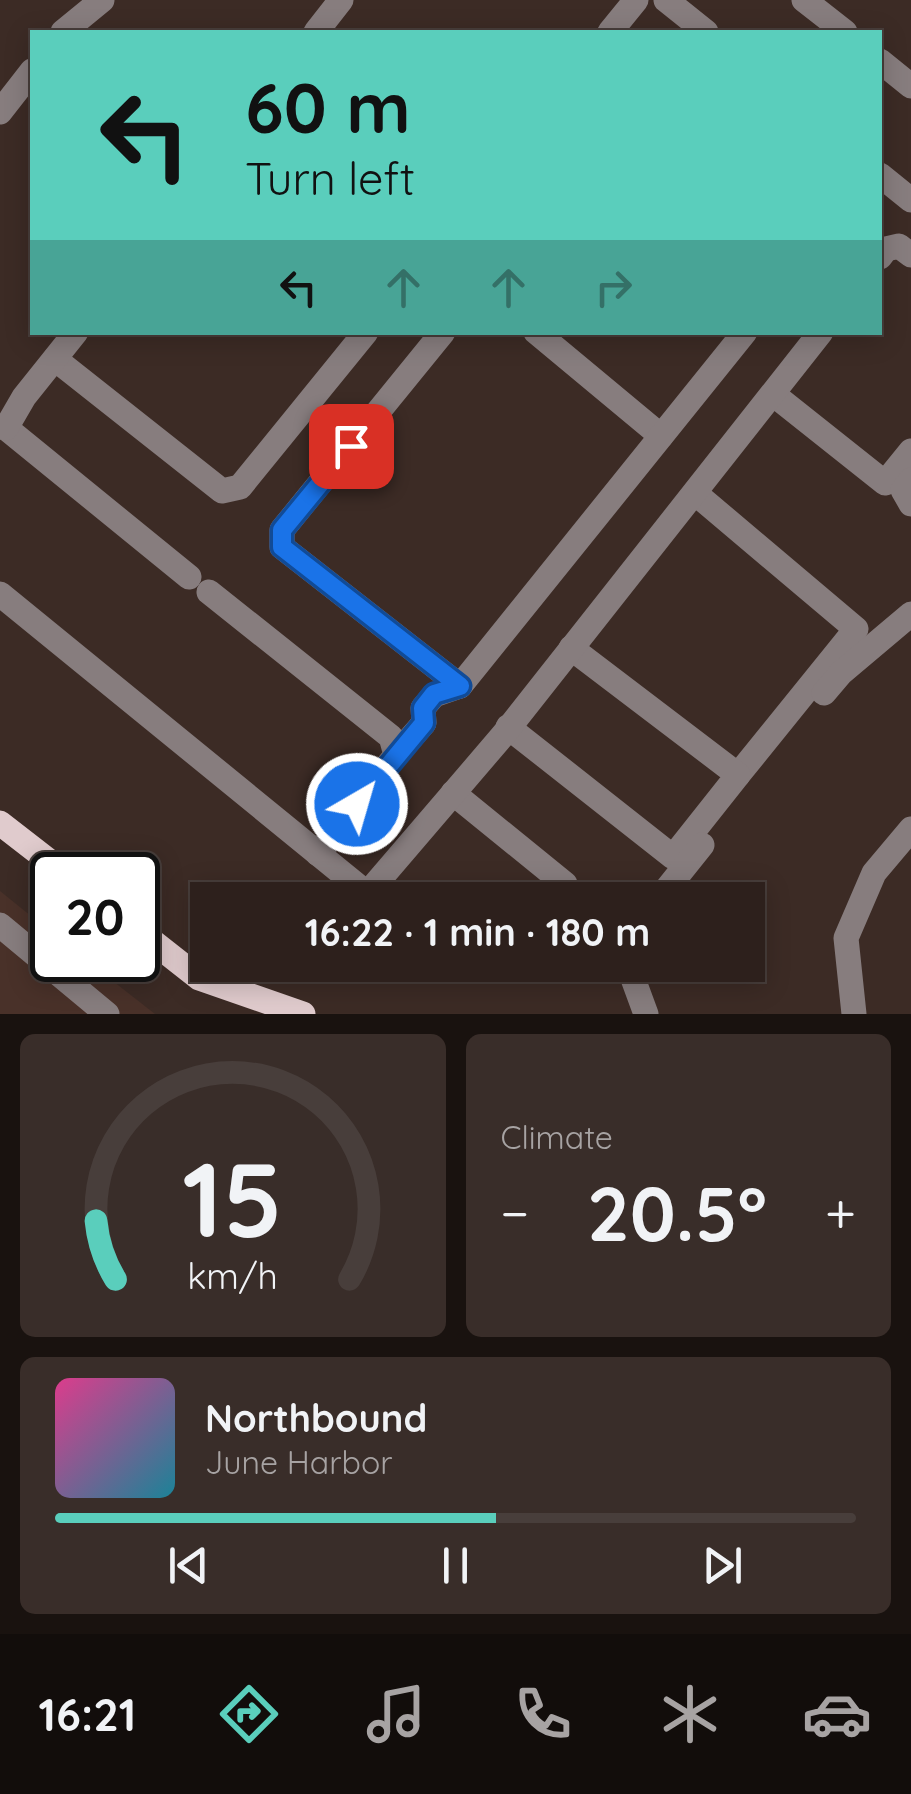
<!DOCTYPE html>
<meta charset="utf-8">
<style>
:root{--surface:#2d201c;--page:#392d29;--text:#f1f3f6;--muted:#a7a3a3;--line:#483e3b;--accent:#5acebc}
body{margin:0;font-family:Quicksand,sans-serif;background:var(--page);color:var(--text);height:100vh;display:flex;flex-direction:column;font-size:38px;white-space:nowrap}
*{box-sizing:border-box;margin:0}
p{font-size:32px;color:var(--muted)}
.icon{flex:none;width:55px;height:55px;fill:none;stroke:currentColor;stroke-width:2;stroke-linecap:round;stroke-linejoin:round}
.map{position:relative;height:1014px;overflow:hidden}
.drawer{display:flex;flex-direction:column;gap:20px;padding:20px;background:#19120f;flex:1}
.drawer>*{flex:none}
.hud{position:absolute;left:30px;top:30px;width:852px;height:305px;border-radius:0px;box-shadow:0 5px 25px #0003,0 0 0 2px var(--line);background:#5acebc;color:#111;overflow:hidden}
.speed{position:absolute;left:30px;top:852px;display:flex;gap:20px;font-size:50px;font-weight:700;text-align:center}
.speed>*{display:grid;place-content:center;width:130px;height:130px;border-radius:50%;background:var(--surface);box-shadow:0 5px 25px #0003,0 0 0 2px var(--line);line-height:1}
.speed .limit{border:5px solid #111;border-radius:15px;background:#fff;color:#111}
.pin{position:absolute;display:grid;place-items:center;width:85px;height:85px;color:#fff;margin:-42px;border-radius:20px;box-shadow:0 5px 15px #0006}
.me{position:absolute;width:110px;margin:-55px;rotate:38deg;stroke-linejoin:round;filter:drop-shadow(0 0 8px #0008)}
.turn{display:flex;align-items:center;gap:35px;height:210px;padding:0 50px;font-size:45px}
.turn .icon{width:130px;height:130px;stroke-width:2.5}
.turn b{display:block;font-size:70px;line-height:85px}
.lanes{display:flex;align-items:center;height:95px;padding:0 50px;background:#0003;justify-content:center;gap:50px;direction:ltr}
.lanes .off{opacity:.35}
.big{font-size:75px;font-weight:800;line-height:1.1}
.drawer .card{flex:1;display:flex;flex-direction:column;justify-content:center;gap:15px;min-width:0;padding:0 35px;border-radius:15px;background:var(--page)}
.drawer .dial{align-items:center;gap:0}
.dial svg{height:260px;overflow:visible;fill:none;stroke:var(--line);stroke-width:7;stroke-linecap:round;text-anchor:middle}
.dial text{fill:var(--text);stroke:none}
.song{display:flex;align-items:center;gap:30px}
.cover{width:120px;height:120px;border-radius:15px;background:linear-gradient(135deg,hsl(330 70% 55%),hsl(190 70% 35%))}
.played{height:10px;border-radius:5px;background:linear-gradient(90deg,var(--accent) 55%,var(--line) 55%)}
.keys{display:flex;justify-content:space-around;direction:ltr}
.heat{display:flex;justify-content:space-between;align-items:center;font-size:55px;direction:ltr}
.drawer .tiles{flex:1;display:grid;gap:20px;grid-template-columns:1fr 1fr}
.card:last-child{grid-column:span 2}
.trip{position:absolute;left:190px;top:882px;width:575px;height:100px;border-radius:0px;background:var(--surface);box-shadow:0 5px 25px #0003,0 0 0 2px var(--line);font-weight:800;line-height:100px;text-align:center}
.dock{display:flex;height:160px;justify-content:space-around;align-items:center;background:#120d0b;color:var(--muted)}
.dock .icon{width:70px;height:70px}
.dock .active{color:var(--accent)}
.dock b{font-size:45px;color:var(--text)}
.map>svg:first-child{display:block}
</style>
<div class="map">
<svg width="911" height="1014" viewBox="0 0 911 1014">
<rect width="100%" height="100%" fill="#3c2b25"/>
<path fill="#493129" d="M0 891 52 933V960H86L155 1014H0Z"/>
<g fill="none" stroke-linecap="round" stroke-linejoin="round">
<g stroke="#877d7e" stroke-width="25">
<path d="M666 0 706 32"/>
<path d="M804 0 845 32"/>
<path d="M63 32 102 0"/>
<path d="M316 32 341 0"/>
<path d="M610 32 636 0"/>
<path d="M880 61 911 86"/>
<path d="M0 112 32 71"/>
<path d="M880 175 911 200"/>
<path d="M880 257 886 249 899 246 911 255"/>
<path d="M443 332 282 530V547L460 686"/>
<path d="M536 332 661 436"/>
<path d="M55 359 222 491 240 487 366 332"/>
<path d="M773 394 885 483 911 451"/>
<path d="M0 427 6 428 189 577"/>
<path d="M6 428 24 397 76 332"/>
<path d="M911 480 903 490 911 504"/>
<path d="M695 493 856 629 738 775"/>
<path d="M209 592 391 737 396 755 318 854"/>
<path d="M0 594 375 900"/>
<path d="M824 693 841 673 911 614"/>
<path d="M508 727 673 857 738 775 571 648"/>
<path d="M396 755 424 723 423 708 434 695 460 686 745 332"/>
<path d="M453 793 565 884"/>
<path d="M367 894 504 734 821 332"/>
<path d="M658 900 702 845"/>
<path d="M0 925 107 1014"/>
<path d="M628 965 646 1014"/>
<path d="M854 1014 846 938 874 873 911 829"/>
</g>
<g stroke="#e0cbcd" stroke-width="25">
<path d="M0 823 67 875"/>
<path d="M138 930 199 978 303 1014"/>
</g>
</g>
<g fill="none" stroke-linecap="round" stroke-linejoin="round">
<defs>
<path id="route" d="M351 446 282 530V547L460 686 434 694 423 708 424 723 357 804"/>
</defs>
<use href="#route" stroke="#114b97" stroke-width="25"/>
<use href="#route" stroke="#1a73e8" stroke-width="18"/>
</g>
</svg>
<div class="speed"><div class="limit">20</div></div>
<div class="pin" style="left:351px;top:446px;background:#d93025"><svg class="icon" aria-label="arrive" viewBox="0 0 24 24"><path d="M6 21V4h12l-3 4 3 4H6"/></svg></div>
<svg class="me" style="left:357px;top:804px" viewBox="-20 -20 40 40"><circle r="17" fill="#1a73e8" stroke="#fff" stroke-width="3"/><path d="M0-11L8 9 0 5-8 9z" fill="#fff"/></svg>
<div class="trip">16:22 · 1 min · 180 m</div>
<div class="hud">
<div class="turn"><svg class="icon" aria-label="left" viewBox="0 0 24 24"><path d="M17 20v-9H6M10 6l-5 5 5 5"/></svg><div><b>60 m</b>Turn left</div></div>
<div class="lanes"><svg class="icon" aria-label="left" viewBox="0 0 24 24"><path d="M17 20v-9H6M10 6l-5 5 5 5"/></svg><svg class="icon off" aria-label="ahead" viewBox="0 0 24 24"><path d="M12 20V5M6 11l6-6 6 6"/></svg><svg class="icon off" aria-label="ahead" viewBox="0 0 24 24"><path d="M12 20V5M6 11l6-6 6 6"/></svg><svg class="icon off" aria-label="right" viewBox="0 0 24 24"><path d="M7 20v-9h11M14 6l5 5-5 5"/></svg></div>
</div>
</div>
<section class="drawer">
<div class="tiles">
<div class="card dial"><svg viewBox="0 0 100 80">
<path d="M14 69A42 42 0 1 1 86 69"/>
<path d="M14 69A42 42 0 0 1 8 51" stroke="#5acebc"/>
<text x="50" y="56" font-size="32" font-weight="700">15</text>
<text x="50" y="72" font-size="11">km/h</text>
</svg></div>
<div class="card"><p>Climate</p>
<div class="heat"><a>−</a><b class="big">20.5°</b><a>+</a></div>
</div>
<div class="card">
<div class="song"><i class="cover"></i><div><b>Northbound</b><p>June Harbor</p></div></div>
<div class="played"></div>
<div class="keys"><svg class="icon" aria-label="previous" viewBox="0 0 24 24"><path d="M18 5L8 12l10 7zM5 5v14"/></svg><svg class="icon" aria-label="pause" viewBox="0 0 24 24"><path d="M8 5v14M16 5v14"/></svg><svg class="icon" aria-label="next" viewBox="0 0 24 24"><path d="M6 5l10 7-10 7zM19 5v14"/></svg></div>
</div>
</div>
</section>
<nav class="dock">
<b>16:21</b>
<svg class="icon active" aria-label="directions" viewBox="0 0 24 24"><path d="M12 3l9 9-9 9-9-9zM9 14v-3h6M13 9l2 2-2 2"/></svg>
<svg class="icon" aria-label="music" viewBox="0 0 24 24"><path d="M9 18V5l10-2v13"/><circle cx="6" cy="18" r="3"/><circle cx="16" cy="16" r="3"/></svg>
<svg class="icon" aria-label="phone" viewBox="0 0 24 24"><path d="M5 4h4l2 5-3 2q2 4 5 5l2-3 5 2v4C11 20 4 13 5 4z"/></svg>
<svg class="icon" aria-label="climate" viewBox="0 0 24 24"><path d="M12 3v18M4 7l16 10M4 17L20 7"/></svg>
<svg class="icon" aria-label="car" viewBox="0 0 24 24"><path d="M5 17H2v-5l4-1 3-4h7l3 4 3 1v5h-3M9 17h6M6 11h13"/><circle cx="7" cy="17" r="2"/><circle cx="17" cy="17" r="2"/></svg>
</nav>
